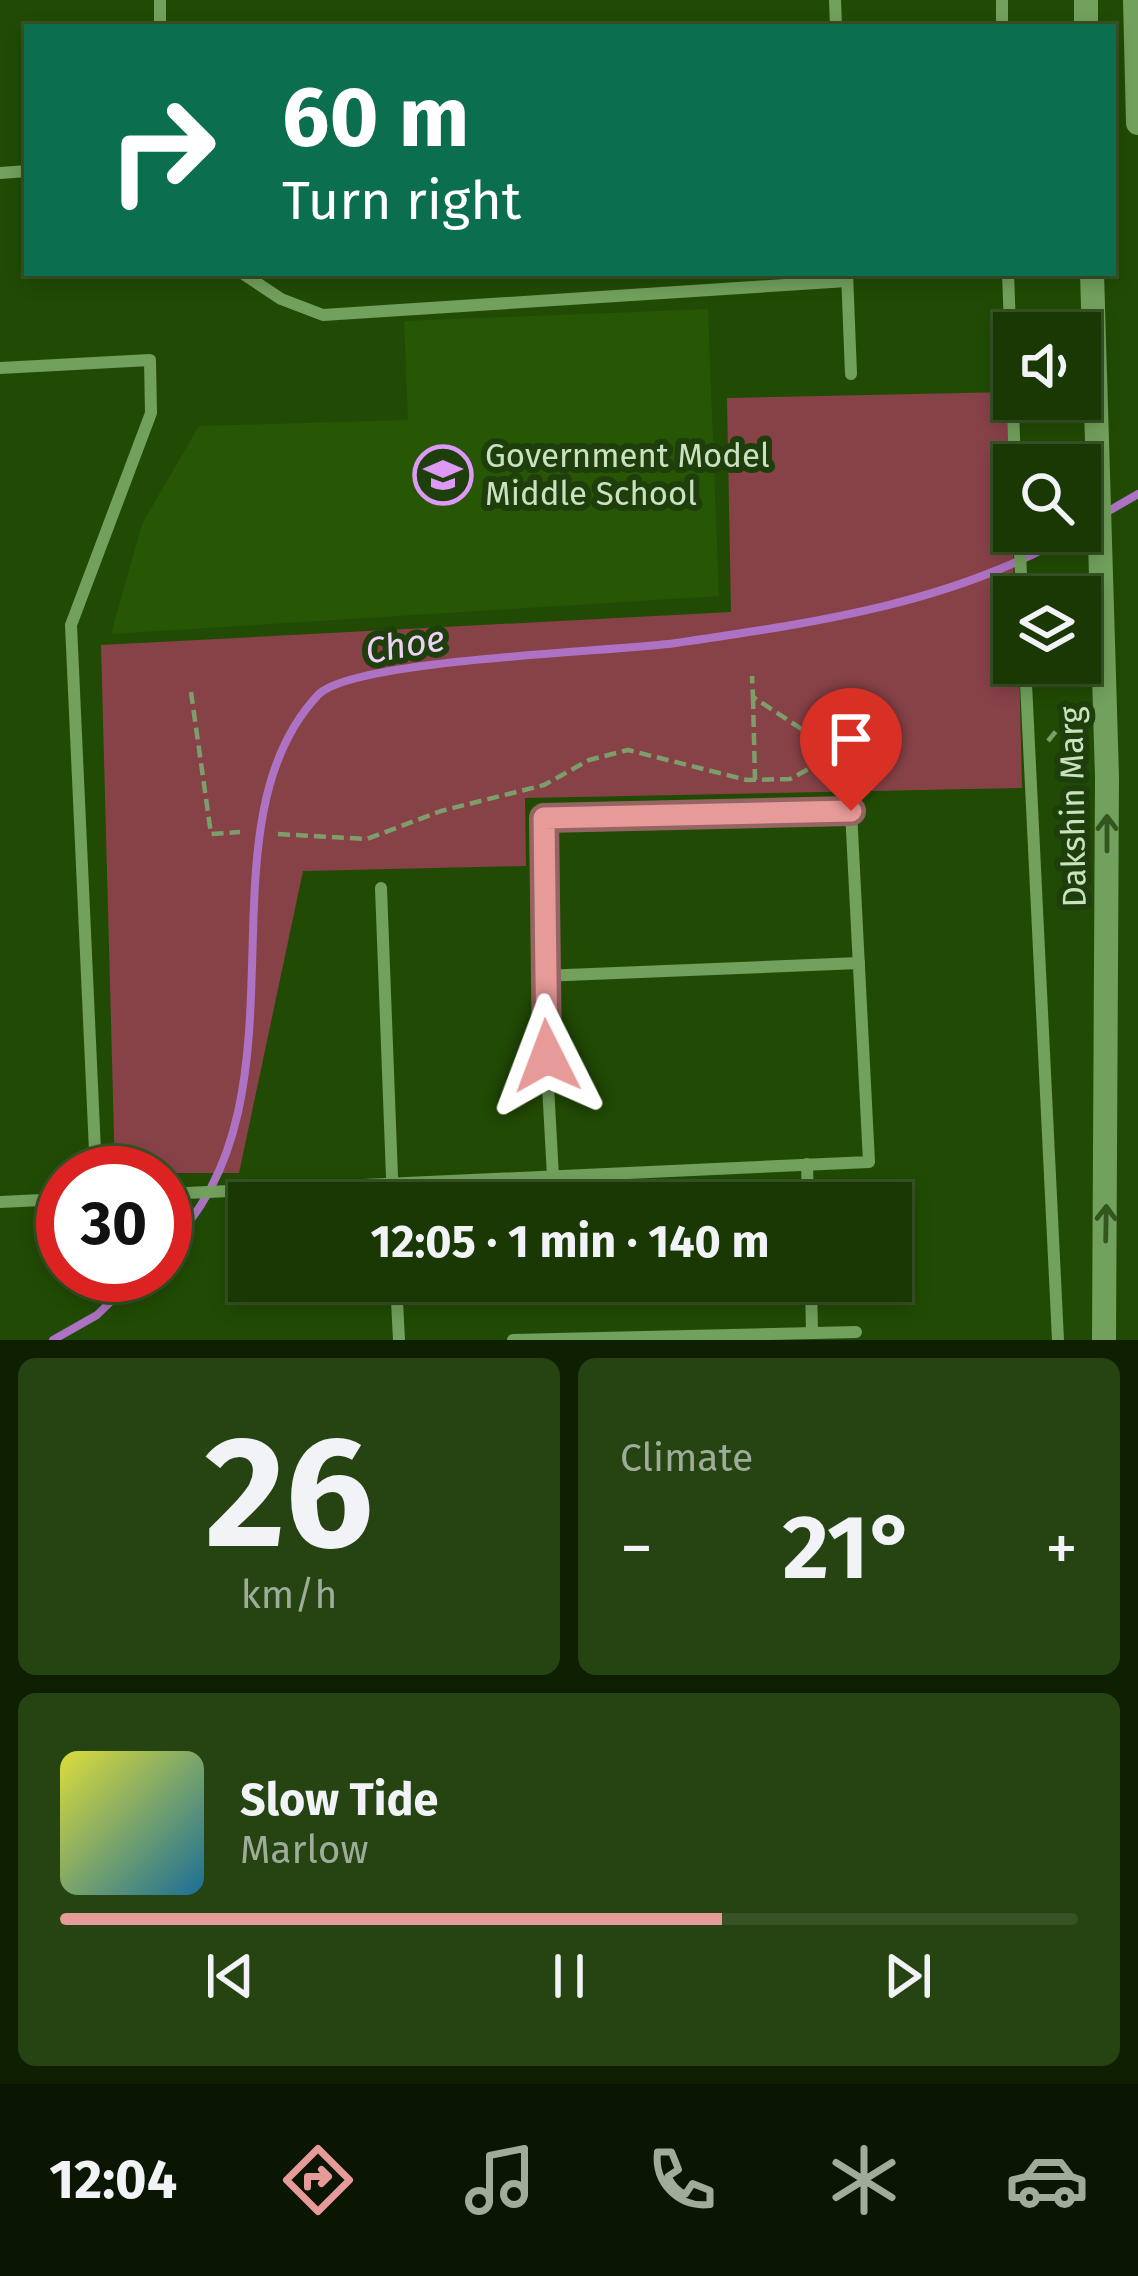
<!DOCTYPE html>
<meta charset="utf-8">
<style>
:root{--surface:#193803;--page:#264312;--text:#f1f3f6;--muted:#9fac9a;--line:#375225;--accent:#e69b98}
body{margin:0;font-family:"Fira Sans",sans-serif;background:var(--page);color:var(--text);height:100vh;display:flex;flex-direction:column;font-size:45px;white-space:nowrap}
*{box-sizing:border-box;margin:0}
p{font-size:39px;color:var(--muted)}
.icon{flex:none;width:66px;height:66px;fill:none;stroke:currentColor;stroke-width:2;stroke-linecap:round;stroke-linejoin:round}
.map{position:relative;height:1340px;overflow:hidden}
.drawer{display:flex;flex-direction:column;gap:18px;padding:18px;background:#0e1f02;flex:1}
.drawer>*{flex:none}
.hud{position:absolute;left:24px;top:24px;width:1092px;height:252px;border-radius:0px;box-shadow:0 6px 18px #0003,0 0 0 3px var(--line);background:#0b6e4f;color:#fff;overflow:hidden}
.tools{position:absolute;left:993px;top:312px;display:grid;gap:24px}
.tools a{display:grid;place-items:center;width:108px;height:108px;border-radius:0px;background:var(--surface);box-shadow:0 6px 18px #0003,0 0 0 3px var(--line);font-size:60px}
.speed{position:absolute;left:36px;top:1146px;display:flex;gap:24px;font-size:60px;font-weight:700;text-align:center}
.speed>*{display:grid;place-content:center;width:156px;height:156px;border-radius:50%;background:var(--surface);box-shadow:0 6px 18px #0003,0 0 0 3px var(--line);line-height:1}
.speed .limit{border:18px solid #d22;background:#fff;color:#111}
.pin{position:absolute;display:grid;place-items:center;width:102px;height:102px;color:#fff;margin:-123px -51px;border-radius:50% 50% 50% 0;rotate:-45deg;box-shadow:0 0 12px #0007}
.pin .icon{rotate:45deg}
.me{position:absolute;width:132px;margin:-66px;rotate:357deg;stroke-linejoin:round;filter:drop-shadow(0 0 9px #0008)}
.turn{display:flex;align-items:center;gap:42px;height:252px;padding:0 60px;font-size:54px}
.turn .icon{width:156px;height:156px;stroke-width:2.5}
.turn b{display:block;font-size:84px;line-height:102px}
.big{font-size:90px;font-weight:700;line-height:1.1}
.drawer .tile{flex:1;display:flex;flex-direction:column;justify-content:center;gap:18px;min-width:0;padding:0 42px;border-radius:18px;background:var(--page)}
.drawer .dial{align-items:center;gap:0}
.dial b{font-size:156px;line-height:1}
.song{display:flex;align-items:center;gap:36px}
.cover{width:144px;height:144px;border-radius:18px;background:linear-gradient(135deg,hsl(60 70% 55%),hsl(200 70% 35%))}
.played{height:12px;border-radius:6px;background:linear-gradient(90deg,var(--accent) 65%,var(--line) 65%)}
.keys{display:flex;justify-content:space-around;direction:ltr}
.heat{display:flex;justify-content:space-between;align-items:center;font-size:66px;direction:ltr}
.drawer .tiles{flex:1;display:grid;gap:18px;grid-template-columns:1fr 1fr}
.tile:last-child{grid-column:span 2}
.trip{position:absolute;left:228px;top:1182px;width:684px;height:120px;border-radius:0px;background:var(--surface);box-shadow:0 6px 18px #0003,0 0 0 3px var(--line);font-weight:700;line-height:120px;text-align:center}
.dock{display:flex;height:192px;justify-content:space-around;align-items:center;background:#0a1601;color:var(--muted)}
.dock .icon{width:84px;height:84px}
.dock .on{color:var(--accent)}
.dock b{font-size:54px;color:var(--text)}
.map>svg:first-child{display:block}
</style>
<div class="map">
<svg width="1138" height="1340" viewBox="0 0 1138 1340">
<rect width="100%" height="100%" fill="#214b04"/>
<path fill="#275605" d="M708 309 719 596 111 634 142 524 199 426 408 420 404 321Z"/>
<path fill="#874248" d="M1012 392 1014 663H1019L1022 788 525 798 526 866 303 871 239 1173H115L101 645 731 612 727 398Z"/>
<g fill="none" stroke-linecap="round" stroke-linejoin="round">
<g stroke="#ad72c3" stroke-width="8">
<path d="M1107 512 1138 494"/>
<path d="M165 1249C320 1101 191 830 318 695 352 659 613 652 676 643 812 623 957 603 1076 531"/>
<path d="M53 1340 97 1315 138 1275"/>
</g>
<g stroke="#7d9e6b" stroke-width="4.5" stroke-dasharray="12 6" stroke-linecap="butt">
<path d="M191 692 211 834 240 832"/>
<path d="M753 697 755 780"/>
<path d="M1048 741 1057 730 1079 727"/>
<path d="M278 834 367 839 441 811 544 785 589 760 628 750 747 780 790 779 838 753 753 697 752 676"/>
</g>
<g stroke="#72a05d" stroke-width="12">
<path d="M835 0 836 27"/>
<path d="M1002 0V27"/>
<path d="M160 27V0"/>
<path d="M0 173 27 171"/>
<path d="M242 273 281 299 323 315 847 281"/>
<path d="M847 273 851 374"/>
<path d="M1008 273 1015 465"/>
<path d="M0 368 150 360 151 413 71 625 96 1173"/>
<path d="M1019 531 1022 597"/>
<path d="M1025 663 1058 1340"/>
<path d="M381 888 393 1203"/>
<path d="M542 976 859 963"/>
<path d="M807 1164 808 1203"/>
<path d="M165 1194 869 1162 851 811 544 818 542 976 553 1177"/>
<path d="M0 1202 63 1199"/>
<path d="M396 1281 399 1340"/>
<path d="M811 1281 812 1333"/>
<path d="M513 1340 856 1332"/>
</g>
<g stroke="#72a05d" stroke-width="24">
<path d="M1086 0V27"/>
<path d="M1135 0 1138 123"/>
<path d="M1092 273 1107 777 1104 1340"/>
</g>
</g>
<defs><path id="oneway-shaft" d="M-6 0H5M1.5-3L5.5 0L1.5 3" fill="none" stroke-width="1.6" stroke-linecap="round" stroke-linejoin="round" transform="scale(3)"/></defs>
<g stroke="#335620">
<use href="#oneway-shaft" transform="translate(1107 833) rotate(-90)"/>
<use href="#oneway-shaft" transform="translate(1106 1223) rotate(-89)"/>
</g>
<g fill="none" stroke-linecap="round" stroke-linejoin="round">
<defs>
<path id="route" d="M547 1056 544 818 851 811"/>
</defs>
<use href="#route" stroke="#966563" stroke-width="30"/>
<use href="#route" stroke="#e69b98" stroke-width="21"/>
</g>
<defs>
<symbol id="school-ring" viewBox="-11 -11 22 22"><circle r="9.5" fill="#1e3e0c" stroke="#dc99f5" stroke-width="1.5"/><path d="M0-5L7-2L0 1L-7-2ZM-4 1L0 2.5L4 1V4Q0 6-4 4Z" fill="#dc99f5"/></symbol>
</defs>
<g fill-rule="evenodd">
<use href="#school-ring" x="410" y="442" width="66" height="66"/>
</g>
<g text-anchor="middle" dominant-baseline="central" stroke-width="12" stroke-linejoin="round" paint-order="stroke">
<g font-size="33" fill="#cae2c0" stroke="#1e3e0c" text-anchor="start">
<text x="485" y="456">Government Model<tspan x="485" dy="38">Middle School</tspan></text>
</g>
<g font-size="33" fill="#cae2c0" stroke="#1e3e0c">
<text transform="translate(1073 807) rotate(-91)">Dakshin Marg</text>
</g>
<g font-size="36" font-style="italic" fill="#efd1fb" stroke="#1e3e0c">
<text transform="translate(405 645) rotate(-10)">Choe</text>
</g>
</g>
</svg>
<div class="tools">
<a><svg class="icon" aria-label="sound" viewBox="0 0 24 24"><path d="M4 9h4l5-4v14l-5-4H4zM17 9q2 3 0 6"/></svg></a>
<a><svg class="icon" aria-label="search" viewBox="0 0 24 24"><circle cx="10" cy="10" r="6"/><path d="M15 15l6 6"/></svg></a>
<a><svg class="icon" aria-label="layers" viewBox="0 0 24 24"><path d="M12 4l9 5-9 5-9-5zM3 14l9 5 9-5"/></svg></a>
</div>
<div class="speed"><div class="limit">30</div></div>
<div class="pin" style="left:851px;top:811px;background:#d93025"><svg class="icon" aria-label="arrive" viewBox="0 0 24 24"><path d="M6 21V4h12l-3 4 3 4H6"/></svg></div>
<svg class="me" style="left:547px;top:1056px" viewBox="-20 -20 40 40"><path d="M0-17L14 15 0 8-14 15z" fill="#e69b98" stroke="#fff" stroke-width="4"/></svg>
<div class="trip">12:05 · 1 min · 140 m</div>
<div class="hud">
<div class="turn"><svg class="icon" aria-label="right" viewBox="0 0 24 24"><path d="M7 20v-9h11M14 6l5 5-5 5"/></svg><div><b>60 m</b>Turn right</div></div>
</div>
</div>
<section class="drawer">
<div class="tiles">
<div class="tile dial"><b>26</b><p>km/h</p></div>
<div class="tile"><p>Climate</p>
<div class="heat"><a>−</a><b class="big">21°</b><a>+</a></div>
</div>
<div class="tile">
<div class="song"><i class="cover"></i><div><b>Slow Tide</b><p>Marlow</p></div></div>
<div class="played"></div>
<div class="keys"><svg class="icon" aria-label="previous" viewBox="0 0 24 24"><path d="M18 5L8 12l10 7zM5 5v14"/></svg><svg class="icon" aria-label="pause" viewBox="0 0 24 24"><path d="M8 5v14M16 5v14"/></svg><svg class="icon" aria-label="next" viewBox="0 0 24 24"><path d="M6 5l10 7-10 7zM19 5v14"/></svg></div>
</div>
</div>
</section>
<nav class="dock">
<b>12:04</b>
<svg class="icon on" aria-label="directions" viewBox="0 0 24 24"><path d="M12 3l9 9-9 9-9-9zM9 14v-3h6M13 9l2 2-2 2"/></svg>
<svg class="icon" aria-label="music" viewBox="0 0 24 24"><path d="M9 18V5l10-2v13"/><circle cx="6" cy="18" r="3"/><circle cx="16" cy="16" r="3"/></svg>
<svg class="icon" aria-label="phone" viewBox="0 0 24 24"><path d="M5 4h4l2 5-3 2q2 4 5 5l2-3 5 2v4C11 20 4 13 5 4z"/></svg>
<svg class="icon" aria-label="climate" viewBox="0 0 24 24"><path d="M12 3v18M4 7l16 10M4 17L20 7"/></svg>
<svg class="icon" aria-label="car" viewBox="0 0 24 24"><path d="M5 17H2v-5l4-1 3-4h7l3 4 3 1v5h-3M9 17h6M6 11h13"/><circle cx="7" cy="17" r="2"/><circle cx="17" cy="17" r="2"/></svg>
</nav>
